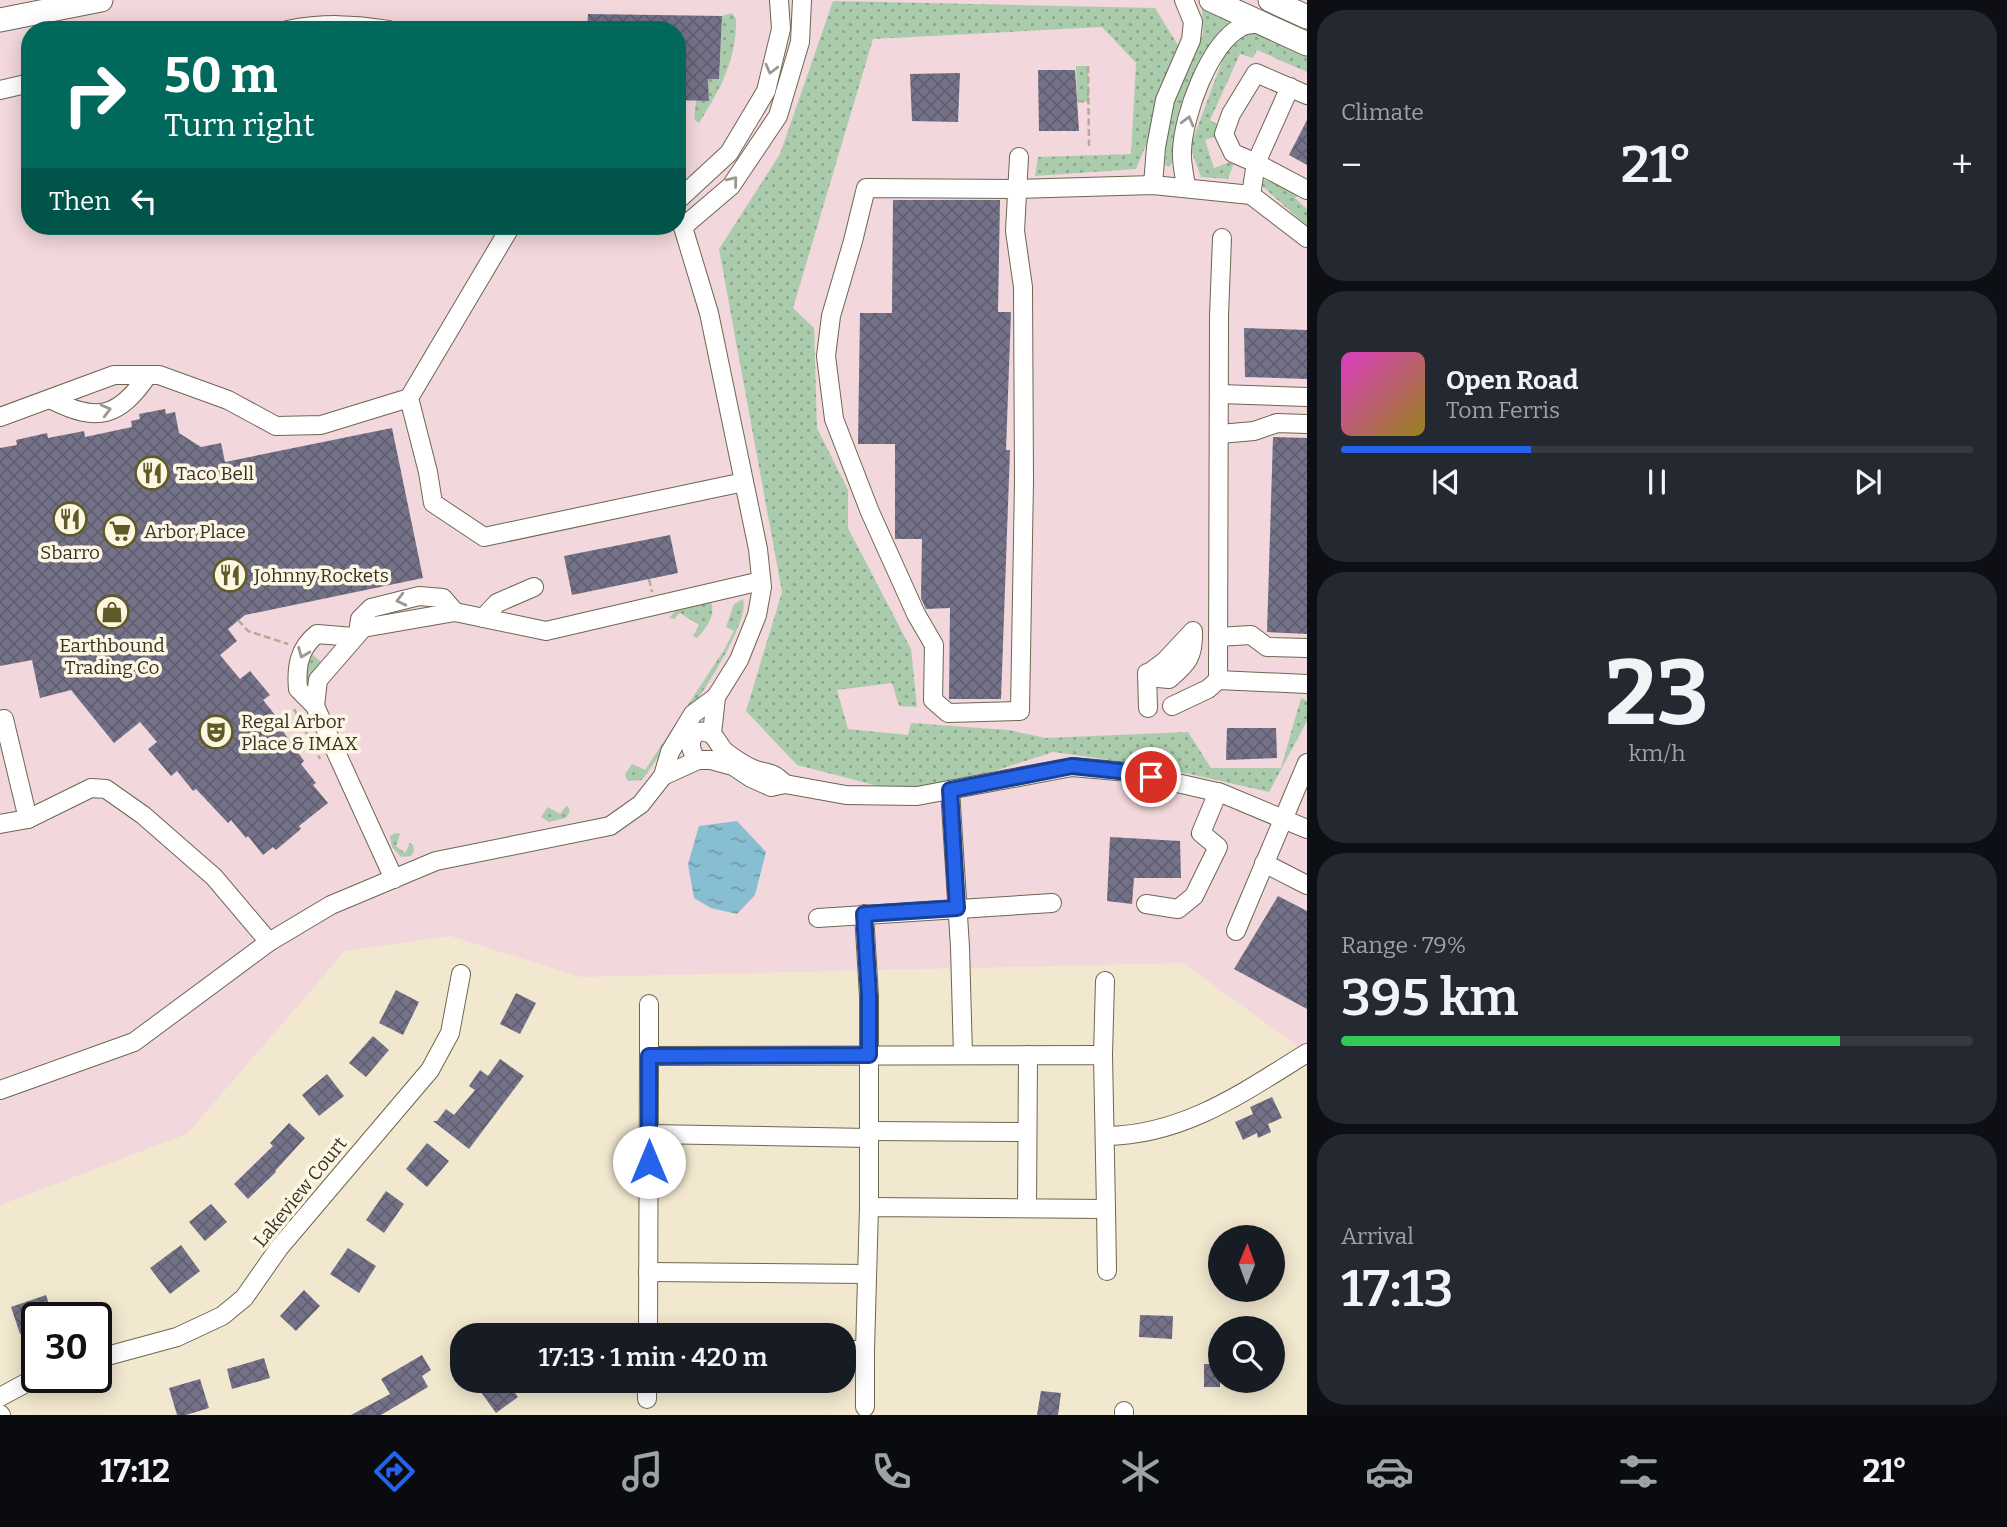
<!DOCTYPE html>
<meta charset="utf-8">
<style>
:root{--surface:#171b24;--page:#242831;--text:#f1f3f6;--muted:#9ea1a6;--line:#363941;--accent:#2563eb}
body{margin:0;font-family:Bitter,serif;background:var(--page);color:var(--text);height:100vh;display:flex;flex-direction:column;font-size:26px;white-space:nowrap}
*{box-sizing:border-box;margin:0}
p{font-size:23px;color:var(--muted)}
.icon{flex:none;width:38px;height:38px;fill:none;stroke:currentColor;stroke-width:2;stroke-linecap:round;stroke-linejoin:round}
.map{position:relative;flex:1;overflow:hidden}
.drawer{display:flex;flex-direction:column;gap:10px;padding:10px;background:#0d0f14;width:700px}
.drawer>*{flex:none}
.guide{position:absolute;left:21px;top:21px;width:665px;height:214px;border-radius:28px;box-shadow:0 4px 18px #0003;background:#00695c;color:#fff;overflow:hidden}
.needle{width:46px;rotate:1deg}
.controls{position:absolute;left:1208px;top:1225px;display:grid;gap:14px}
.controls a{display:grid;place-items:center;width:77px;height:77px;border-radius:50%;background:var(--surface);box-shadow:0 4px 18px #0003;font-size:35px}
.speed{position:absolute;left:21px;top:1302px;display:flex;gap:14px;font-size:35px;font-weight:700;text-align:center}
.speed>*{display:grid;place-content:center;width:91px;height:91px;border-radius:50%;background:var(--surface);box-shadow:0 4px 18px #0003;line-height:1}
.speed .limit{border:4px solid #111;border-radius:10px;background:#fff;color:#111}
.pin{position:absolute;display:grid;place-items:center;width:60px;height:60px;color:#fff;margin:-30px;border:4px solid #fff;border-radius:50%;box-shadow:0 2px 7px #0007}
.me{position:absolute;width:77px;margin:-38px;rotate:0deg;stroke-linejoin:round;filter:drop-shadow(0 0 5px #0008)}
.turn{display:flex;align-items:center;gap:24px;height:147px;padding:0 28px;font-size:32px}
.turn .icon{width:91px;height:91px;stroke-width:2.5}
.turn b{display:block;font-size:49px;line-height:60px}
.then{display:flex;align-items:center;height:66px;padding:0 28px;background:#0003;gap:14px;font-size:26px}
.big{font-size:52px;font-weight:600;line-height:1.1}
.drawer .tile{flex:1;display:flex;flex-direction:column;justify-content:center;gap:10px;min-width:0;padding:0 24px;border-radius:28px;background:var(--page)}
.drawer .dial{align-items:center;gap:0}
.dial b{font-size:91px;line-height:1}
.song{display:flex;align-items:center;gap:21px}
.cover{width:84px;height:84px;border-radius:10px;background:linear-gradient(135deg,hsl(310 70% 55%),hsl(50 70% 35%))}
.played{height:7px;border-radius:4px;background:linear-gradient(90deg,var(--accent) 30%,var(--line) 30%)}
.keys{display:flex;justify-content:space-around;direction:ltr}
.heat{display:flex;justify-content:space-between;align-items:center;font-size:38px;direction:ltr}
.charge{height:10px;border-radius:5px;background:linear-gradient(90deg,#34c759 79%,var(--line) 0)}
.trip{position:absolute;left:450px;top:1323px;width:406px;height:70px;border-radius:28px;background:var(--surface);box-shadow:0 4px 18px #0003;font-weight:600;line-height:70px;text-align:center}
.tab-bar{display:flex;height:112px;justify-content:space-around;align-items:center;background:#090b0e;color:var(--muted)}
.tab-bar .icon{width:49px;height:49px}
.tab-bar .on{color:var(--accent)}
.tab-bar b{font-size:32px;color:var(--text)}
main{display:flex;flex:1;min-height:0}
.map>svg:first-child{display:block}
</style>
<main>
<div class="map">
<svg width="1307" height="1415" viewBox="0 0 1307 1415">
<defs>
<pattern id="grass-dots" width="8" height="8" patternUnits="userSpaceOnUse" patternTransform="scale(1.75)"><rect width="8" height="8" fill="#abccac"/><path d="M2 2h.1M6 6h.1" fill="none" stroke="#8ca68c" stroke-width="1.8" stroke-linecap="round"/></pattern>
<pattern id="water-ripples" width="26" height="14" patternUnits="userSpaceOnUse" patternTransform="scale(1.75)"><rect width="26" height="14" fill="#88bed1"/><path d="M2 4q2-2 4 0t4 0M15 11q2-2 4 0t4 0" fill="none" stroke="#709baa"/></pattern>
<pattern id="building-cross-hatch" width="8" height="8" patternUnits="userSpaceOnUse" patternTransform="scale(1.75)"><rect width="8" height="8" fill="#747288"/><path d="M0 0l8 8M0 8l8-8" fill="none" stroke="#605e6f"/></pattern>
</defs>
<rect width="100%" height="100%" fill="#f2e8cf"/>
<path fill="#f2d7dc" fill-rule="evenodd" d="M0 0H1307V1053L1183 963 581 977 450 936 345 951 187 1134 0 1205ZM30 30H677V226H30Z"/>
<g fill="url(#grass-dots)">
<path d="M833 1 1155 8 1184 55 1136 169 1035 176 1038 157 1131 154 1136 63 1102 27 873 39 793 308 814 328 817 428 848 490V528L911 649 917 707 899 706 892 683 837 690 848 729 908 735 911 723 1008 730 1046 738 1188 732 1211 768H1281L1301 698 1307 701V721L1269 792 1155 766 1053 752 917 796 797 765 746 711 782 592 719 249 780 154Z"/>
<path d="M1202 9 1231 20C1205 47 1187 83 1177 120 1174 134 1174 149 1172 163L1169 167 1165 165 1167 130 1180 80 1203 34Z"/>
<path d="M732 13 736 19C737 59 720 90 699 123L694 119 696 101H709L708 79 719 78 722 16Z"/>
<path d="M1247 32 1262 34 1307 56V72L1257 50 1253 58 1240 54 1210 120 1226 130 1224 134 1205 140 1214 168 1235 160 1228 179 1201 177 1190 147 1227 48Z"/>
<path d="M1076 66H1088L1089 102 1077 101Z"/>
<path d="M1262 179 1301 193 1295 198 1307 209V226L1260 184Z"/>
<path d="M743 599C753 629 663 750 642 780L629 781 626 778 625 774 632 764 645 770 724 650 734 631 726 627 734 604Z"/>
<path d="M711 602C716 616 706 628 697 638L693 636 699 625 680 613 674 619 669 618 676 610Z"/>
<path d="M312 654 321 662 311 678 305 682 303 681 309 655Z"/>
<path d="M567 805 570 811 566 818 549 822 541 817 548 807 560 814Z"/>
<path d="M396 833 400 834 396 846 405 853 410 843 413 845 414 851 411 856 401 857 392 847 390 836Z"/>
</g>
<path fill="url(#water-ripples)" d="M737 821 766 852 755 895 737 914 711 908 694 898 688 864 699 826Z"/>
<g fill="url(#building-cross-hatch)">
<path d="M588 14 722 16 719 79H708L709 101 677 100V30H587Z"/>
<path d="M1038 70H1075L1079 131H1039Z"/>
<path d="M960 73 958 122 912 121 910 74Z"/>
<path d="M1307 120V165L1289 155Z"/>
<path d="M893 200H1000L998 312H1011L1006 450H1010L1001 699H949L950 608 926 609 921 598 922 539H895V444H858L860 313H892Z"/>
<path d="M1244 328 1307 330V379L1245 377Z"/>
<path d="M165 409 166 414 175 412 179 433 201 447 221 443 225 462 392 428 423 578 245 615 228 629 237 641 220 655 240 679 250 671 270 695 263 700 280 721 277 723 304 761 301 764 316 783 313 785 328 803 299 826 301 829 276 850 273 847 263 855 248 836 246 838 231 820 228 823 196 789 193 791 177 771 171 776 148 749 157 742 140 722 114 743 71 690 40 698 32 660 0 666V448L17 445 16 440 47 433 48 438 84 431 85 437 132 427 131 421 140 419 139 414Z"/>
<path d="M1273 437 1307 438V634L1267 632Z"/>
<path d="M670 535 678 573 572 595 564 556Z"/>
<path d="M1227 728H1276L1277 758 1226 760Z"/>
<path d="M1110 837 1180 841 1181 878H1134L1132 904 1107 901Z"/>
<path d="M1278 896 1307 911V1009L1234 969Z"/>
<path d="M396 990 419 1002 403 1035 379 1023Z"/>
<path d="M516 993 536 1003 520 1034 500 1024Z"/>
<path d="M373 1036 389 1050 366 1077 349 1063Z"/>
<path d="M500 1059 524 1076 469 1149 433 1121H437L446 1109 454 1115 475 1090 469 1086 480 1070 488 1076Z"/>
<path d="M327 1074 344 1096 319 1116 302 1095Z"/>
<path d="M1272 1097 1282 1118 1268 1124 1271 1132 1258 1138 1257 1133 1243 1140 1235 1122 1253 1114 1250 1107Z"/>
<path d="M289 1123 305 1138 275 1171 276 1172 248 1199 234 1184 273 1146 270 1143Z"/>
<path d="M427 1143 449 1161 427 1187 406 1169Z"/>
<path d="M386 1191 404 1204 384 1233 366 1220Z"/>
<path d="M211 1204 227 1222 205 1241 189 1222Z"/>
<path d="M181 1245 200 1271 170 1294 150 1268Z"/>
<path d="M348 1248 376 1266 359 1293 330 1274Z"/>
<path d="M304 1290 320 1306 296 1331 280 1316Z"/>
<path d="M46 1295 54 1318H37V1328L20 1334 11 1307Z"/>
<path d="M1140 1315 1173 1316 1172 1339 1139 1337Z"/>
<path d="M422 1355 431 1370 422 1376 428 1387 381 1415H351L390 1394 381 1379Z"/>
<path d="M264 1358 270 1378 232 1389 227 1369Z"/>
<rect x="1204" y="1364" width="16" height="23"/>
<path d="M200 1379 209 1408 186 1415H177L169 1388Z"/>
<path d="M473 1381H525L513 1390 518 1397 496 1413Z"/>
<path d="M1041 1391 1061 1393 1058 1415H1037Z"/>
</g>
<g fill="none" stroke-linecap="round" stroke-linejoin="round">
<defs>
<g id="minor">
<path d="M287 30C323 23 353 24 389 30"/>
<path d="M1290 87 1256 163 1233 153 1224 134 1231 114 1256 73 1307 95"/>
<path d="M0 90 30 83"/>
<path d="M1019 157 1015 231 1023 287 1024 481 1020 711 948 713 933 700 934 645 916 614 870 512 834 419 826 356 831 316 853 241 866 188 1016 189 1153 185 1251 195 1307 238"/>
<path d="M1153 185 1156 147 1165 100 1191 40 1193 22 1184 0"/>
<path d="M1186 188C1185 176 1181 163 1182 151 1183 116 1209 44 1241 27 1247 24 1256 24 1263 23"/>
<path d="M1251 195 1256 163 1307 190"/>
<path d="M677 201 729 153 766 91 781 29 779 0"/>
<path d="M677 217 683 227 709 313 758 549 762 587 757 615 739 660 716 697 712 734"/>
<path d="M683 227 731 186 778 116 800 42 802 0"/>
<path d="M1220 394 1307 397"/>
<path d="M409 398 511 226"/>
<path d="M52 400C98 423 119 417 148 375"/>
<path d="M0 417 114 375H159L228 400 276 426 321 425 409 398 428 472 433 503 484 537 744 482"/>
<path d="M1220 434 1254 431 1277 423 1307 424"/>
<path d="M483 618 497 603 534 587"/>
<path d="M1193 631C1194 656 1188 663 1169 679L1158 678 1149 673 1165 661Z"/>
<path d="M358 633 360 619 371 608 419 596 443 598 455 612"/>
<path d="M354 637 317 634C299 648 296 667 298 689L315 706 394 879"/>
<path d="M1218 637 1251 635 1267 647 1307 648"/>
<path d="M1147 673 1148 708"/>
<path d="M1218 680 1307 684"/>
<path d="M315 706 318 680 363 628 455 612 546 631 761 581"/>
<path d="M1172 706 1208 689 1218 680 1219 316 1222 238"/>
<path d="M4 719 28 819"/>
<path d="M698 760C685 748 691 726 709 733 718 737 719 748 727 753 735 759 746 767 756 770 772 775 771 771 785 784"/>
<path d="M663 776 698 760H711L733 766 751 778 771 787 785 784 846 795 917 796 1072 767 1129 772 1221 793 1307 829"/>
<path d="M950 790 960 947 963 1055"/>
<path d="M0 824 28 819 91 788 106 789 143 815 214 877 269 942"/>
<path d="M1264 863 1307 885"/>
<path d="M1146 904 1178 909 1194 896 1218 847 1201 833 1218 792"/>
<path d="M864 914 869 996V1207"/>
<path d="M818 918 1052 903"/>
<path d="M1236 931 1307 763"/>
<path d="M649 1004V1056"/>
<path d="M1103 1055 1105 981"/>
<path d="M0 1090 134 1042 269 942 331 905 436 861 610 826 641 804 648 795 663 776 670 752 693 714 716 697"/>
<path d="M869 1131 1027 1132"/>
<path d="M649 1134 869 1138"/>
<path d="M1106 1136C1184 1135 1244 1092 1307 1053"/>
<path d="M1027 1208 1028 1055"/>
<path d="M1106 1209 1107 1271"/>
<path d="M648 1272 866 1274"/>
<path d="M648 1335 649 1056 1103 1055 1106 1209 869 1207 865 1350H844"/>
<path d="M865 1350V1407"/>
<path d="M96 1359 177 1337 222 1316 244 1298 279 1248 430 1070 450 1033 461 974"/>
<path d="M0 1397 37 1377"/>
<path d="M647 1399V1381"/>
<path d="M0 1414 1 1415"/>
<path d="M1124 1415V1411"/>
</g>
<g id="major">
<path d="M1211 0 1307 44"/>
<path d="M1270 0 1307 17"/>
<path d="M0 20 101 0"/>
</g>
</defs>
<use href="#minor" stroke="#6e6650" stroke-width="20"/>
<use href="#major" stroke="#6e6650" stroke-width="25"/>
<g stroke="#b3ab97" stroke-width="2.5" stroke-dasharray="7 3.5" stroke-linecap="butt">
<path d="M1088 66 1089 146"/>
<path d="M1077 101 1089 102"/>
<path d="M649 579 652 592"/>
<path d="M238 620 248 631 288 644"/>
<path d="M294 709 320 759"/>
</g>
<use href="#minor" stroke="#fff" stroke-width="18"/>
<use href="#major" stroke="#fff" stroke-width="23"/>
</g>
<defs><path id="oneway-chevron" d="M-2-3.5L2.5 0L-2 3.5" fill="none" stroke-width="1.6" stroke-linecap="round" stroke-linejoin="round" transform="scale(1.75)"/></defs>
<g stroke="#9b9994">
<use href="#oneway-chevron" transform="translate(771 69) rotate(104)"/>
<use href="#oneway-chevron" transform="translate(1188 121) rotate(-75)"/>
<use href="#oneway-chevron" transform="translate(733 181) rotate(-51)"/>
<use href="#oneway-chevron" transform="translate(106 410) rotate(-15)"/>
<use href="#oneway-chevron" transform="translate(401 600) rotate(166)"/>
<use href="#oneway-chevron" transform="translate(303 653) rotate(112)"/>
</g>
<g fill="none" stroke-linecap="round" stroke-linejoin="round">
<defs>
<path id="route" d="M649 1162V1056L869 1055V996L864 914 957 908 950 790 1072 766 1129 772 1151 777"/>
</defs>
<use href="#route" stroke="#184099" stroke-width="18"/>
<use href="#route" stroke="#2563eb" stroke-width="12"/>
</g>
<defs>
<symbol id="restaurant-ring" viewBox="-11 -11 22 22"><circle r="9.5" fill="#fdf6e2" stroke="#5f5a27" stroke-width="1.5"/><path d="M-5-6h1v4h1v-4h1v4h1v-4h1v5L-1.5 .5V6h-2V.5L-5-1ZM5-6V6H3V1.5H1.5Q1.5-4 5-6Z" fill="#5f5a27"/></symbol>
<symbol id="supermarket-ring" viewBox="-11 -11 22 22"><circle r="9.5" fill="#fdf6e2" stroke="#5f5a27" stroke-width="1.5"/><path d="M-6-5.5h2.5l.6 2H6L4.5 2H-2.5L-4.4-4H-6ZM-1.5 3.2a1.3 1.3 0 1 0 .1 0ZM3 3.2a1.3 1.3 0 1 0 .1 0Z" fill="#5f5a27"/></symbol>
<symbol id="shop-ring" viewBox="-11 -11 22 22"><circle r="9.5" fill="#fdf6e2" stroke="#5f5a27" stroke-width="1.5"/><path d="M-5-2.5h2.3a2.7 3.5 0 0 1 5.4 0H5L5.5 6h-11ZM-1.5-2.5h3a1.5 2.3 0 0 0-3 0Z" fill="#5f5a27"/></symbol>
<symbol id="theatre-ring" viewBox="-11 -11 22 22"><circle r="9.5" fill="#fdf6e2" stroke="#5f5a27" stroke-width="1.5"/><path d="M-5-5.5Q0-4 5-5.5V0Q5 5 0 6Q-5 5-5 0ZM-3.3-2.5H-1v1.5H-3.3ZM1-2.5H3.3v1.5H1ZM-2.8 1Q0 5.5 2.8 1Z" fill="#5f5a27"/></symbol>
</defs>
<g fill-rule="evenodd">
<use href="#restaurant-ring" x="133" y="454" width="38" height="38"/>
<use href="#restaurant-ring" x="51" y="500" width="38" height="38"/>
<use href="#supermarket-ring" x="101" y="512" width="38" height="38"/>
<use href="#restaurant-ring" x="211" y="556" width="38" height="38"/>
<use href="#shop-ring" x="93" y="593" width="38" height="38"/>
<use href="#theatre-ring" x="197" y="713" width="38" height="38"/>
</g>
<g text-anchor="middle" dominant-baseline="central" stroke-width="7" stroke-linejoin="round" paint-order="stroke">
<g font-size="19" fill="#37332a" stroke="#fdf6e2" text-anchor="start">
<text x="176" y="473">Taco Bell</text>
<text x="144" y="531">Arbor Place</text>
<text x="70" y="552" text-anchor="middle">Sbarro</text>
<text x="254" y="575">Johnny Rockets</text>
<text x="112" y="645" text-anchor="middle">Earthbound<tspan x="112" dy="22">Trading Co</tspan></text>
<text x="241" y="721">Regal Arbor<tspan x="241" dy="22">Place &amp; IMAX</tspan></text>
</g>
<g font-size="19" fill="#37332a" stroke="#fdf6e2">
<text transform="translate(300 1192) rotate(-51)">Lakeview Court</text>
</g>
</g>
</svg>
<div class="controls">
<a><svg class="needle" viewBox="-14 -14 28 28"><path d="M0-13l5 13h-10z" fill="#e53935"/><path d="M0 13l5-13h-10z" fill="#9ea1a6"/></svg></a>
<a><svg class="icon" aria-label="search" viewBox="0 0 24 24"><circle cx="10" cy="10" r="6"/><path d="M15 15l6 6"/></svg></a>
</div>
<div class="speed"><div class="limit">30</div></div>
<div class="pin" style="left:1151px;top:777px;background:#d93025"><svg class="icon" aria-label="arrive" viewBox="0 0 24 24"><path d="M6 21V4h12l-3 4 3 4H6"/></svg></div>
<svg class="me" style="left:649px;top:1162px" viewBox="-20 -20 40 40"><circle r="19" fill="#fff"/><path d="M0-13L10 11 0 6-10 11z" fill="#2563eb"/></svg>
<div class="trip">17:13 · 1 min · 420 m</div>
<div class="guide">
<div class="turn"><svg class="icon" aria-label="right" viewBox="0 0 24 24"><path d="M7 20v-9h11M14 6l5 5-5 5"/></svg><div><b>50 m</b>Turn right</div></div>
<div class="then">Then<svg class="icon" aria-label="left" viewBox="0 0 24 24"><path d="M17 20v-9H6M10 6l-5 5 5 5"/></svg></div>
</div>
</div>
<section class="drawer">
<div class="tile"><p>Climate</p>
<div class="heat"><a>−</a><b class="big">21°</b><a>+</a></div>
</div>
<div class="tile">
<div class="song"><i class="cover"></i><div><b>Open Road</b><p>Tom Ferris</p></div></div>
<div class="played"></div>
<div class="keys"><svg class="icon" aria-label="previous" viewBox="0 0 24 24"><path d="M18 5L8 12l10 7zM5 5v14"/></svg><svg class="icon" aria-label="pause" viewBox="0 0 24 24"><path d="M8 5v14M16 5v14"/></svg><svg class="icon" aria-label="next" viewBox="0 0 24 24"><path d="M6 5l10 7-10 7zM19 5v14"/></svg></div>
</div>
<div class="tile dial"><b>23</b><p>km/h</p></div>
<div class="tile"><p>Range · 79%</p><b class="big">395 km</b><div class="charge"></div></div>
<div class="tile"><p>Arrival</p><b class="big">17:13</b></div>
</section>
</main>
<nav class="tab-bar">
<b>17:12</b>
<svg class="icon on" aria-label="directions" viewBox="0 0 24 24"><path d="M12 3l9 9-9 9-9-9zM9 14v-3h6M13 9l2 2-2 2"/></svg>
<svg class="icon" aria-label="music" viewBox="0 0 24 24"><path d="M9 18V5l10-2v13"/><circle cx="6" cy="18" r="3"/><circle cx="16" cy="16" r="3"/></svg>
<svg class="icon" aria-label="phone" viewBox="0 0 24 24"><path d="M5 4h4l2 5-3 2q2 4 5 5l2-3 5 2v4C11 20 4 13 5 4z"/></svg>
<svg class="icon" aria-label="climate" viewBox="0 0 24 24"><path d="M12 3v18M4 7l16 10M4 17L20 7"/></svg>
<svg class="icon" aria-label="car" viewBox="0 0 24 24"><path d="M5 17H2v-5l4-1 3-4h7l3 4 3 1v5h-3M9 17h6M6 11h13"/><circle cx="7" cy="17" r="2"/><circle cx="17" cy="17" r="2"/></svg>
<svg class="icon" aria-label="filters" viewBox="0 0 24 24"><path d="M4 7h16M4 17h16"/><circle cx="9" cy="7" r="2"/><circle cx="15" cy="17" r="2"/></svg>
<b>21°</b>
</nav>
